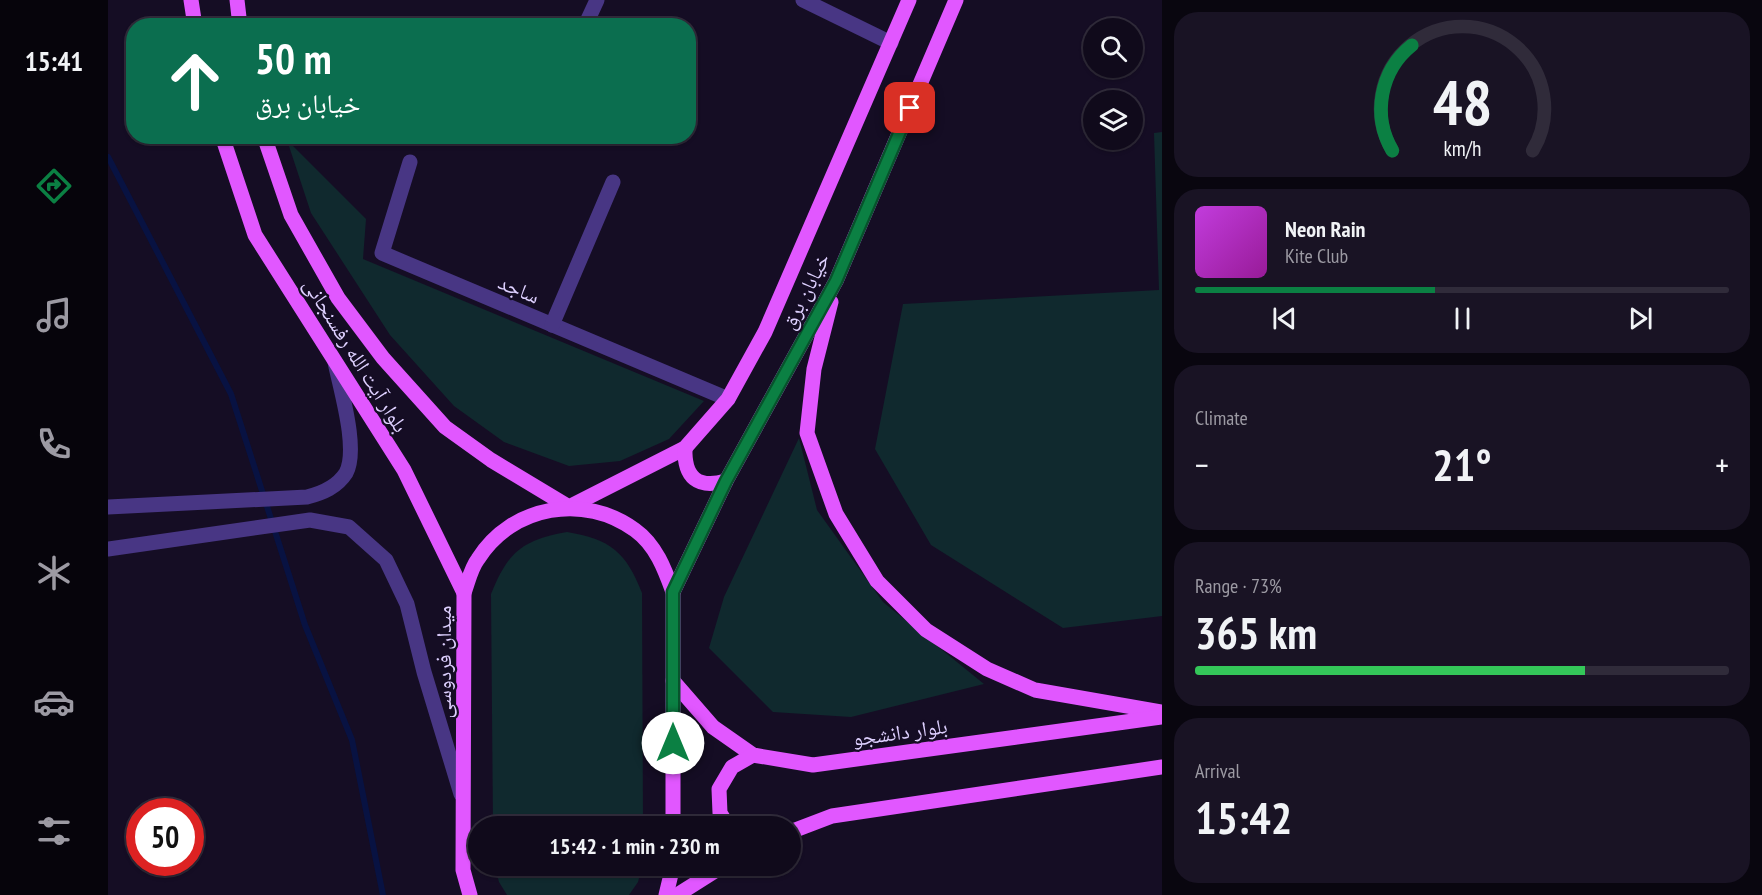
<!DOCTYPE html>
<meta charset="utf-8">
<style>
:root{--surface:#100a1b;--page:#191324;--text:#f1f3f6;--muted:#9c9aa3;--line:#302b3a;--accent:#0b8043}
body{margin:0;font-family:"PT Sans Narrow","Noto Naskh Arabic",sans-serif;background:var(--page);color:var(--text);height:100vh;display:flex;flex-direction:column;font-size:22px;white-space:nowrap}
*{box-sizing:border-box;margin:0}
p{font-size:20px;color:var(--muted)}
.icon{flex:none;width:33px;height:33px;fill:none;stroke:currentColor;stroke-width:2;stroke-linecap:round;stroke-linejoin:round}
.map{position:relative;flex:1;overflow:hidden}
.side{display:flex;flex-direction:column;gap:12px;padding:12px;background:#09060f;width:600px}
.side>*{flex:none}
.guide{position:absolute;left:18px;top:18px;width:570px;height:126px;border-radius:24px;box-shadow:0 2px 4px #0004,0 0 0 2px var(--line);background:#0b6e4f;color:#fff;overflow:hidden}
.controls{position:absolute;left:975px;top:18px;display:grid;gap:12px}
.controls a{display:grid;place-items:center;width:60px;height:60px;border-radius:50%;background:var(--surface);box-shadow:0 2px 4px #0004,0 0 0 2px var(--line);font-size:30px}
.speed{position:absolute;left:18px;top:798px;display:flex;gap:12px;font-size:30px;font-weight:700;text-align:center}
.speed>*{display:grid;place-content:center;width:78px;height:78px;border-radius:50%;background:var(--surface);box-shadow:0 2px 4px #0004,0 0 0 2px var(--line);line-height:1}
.speed .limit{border:9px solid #d22;background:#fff;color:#111}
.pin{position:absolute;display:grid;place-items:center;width:51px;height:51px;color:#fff;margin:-26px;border-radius:12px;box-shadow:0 3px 9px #0006}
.me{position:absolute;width:66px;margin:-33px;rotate:0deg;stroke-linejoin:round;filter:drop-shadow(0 0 4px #0008)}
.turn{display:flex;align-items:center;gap:21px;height:126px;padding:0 30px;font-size:27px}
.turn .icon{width:78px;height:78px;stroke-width:2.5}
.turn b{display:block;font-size:42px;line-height:51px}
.big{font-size:45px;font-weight:800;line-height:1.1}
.side .card{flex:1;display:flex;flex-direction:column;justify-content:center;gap:9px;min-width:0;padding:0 21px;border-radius:24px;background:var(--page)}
.side .dial{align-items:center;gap:0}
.dial svg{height:156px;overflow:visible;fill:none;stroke:var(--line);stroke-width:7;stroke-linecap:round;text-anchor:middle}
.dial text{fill:var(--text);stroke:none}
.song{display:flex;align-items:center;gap:18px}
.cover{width:72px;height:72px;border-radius:9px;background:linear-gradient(135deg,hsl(290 70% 55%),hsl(300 70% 35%))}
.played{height:6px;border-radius:3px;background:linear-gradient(90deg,var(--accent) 45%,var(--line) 45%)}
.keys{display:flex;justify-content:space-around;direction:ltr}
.heat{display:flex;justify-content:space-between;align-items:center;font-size:33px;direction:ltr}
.charge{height:9px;border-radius:4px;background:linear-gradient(90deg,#34c759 73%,var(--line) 0)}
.trip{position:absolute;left:360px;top:816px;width:333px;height:60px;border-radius:30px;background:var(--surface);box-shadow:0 2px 4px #0004,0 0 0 2px var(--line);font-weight:800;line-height:60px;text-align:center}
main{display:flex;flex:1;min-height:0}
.menu{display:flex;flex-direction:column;width:108px;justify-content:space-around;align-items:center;background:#06040b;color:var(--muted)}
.menu .icon{width:42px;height:42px}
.menu .active{color:var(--accent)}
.menu b{font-size:27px;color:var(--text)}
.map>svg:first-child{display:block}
</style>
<main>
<nav class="menu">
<b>15:41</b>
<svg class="icon active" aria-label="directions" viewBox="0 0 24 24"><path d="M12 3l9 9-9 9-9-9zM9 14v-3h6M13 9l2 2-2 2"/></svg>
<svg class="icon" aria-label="music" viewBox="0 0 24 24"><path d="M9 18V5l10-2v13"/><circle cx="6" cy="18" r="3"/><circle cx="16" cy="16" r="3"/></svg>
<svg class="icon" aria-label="phone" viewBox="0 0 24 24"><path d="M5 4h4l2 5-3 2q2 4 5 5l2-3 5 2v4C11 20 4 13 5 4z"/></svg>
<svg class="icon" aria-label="climate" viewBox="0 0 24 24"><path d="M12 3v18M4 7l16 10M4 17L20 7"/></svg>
<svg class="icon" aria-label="car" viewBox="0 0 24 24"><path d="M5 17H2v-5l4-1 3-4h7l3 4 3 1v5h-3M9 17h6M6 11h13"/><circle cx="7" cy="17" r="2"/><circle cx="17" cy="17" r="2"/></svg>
<svg class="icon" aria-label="filters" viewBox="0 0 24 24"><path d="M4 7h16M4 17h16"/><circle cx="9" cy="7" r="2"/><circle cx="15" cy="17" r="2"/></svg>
</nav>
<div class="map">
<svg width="1054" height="895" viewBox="0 0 1054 895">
<rect width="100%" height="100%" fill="#150d24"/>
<g fill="#10292e">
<path d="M1054 132V616L955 628 823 545 767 449 795 304 1051 290 1046 133Z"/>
<path d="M179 140 258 219 255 259 596 401 561 439 512 461 461 466 396 442 346 406 282 335 203 213Z"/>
<path d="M691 438 709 510 775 602 876 684 743 717 665 712 601 648 616 597Z"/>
<path d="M459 532C502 539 518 552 534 593L535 826H385L383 594C400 552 414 540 459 532Z"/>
<path d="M387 866H534L530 882 521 895H399L391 882Z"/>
</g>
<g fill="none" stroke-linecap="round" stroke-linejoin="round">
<path stroke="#081242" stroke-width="6" d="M0 157 123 394 197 625 244 740 275 895"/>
<g stroke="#483684" stroke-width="15">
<path d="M695 0 783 43"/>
<path d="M477 26 489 0"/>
<path d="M302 162 274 253 620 399"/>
<path d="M444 325 505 182"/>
<path d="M0 507 199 497C215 493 229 487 238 473 251 449 232 388 227 362"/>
<path d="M0 549 202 520 241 527 278 560 299 604 316 672 353 794"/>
</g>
<g stroke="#e157ff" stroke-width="15">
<path d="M83 0 87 26"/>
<path d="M129 0 132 26"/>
<path d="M114 136 147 235 296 470 356 593"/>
<path d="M156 136 183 215 230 298 275 358 337 427 383 460 461 507 577 448 620 399 657 332 801 0"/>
<path d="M723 302 706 369 699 433 728 514 769 581 818 630 879 669 927 690 1054 712"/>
<path d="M577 448C576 478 590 489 618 481"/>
<path d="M565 592 618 481 728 281 848 0"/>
<path d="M565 681 605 727 645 755 705 765 1054 717"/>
<path d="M620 826 612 813 611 789 624 767 645 755"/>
<path d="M682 832 724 816 1054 767"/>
<path d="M362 895 355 870 356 593C360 582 363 568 370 559 404 505 477 493 527 530 548 545 557 570 565 592V826"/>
<path d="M558 895 565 866"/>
<path d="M569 895 615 866"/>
</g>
</g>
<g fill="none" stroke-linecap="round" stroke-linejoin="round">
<defs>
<path id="route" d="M565 743V592L618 481 728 281 802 108"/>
</defs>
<use href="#route" stroke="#07532c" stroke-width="15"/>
<use href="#route" stroke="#0b8043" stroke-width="10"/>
</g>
<g text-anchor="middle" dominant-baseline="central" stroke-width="4.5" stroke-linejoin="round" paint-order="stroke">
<g font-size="21" fill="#ded0ff" stroke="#150d24">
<text transform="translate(411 289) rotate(23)">ساجد</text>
<text transform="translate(697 291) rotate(-63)">خیابان برق</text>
<text transform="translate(248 355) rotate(58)">بلوار آیت الله رفسنجانی</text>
<text transform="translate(335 662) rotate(-90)">میدان فردوسی</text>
<text transform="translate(792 732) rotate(-8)">بلوار دانشجو</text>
</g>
</g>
</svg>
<div class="controls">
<a><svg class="icon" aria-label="search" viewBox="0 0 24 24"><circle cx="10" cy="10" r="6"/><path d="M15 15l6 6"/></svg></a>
<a><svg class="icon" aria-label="layers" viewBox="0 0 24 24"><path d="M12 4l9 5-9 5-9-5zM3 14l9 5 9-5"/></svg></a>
</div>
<div class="speed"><div class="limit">50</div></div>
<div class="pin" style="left:802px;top:108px;background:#d93025"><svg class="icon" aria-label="arrive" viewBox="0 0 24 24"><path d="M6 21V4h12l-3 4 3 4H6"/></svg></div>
<svg class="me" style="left:565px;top:743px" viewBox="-20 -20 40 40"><circle r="19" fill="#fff"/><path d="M0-13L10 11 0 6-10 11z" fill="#0b8043"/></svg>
<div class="trip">15:42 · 1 min · 230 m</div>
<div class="guide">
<div class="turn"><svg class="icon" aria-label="ahead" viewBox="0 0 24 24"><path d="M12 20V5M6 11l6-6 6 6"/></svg><div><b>50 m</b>خیابان برق</div></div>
</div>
</div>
<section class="side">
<div class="card dial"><svg viewBox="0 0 100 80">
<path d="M14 69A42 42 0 1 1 86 69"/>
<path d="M14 69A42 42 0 0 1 24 15" stroke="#0b8043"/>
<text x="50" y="56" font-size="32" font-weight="700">48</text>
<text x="50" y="72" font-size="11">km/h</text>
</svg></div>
<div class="card">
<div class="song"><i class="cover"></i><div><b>Neon Rain</b><p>Kite Club</p></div></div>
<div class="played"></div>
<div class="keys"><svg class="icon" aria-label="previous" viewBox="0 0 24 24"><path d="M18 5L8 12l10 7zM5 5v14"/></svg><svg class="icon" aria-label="pause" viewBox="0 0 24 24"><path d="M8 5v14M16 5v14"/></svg><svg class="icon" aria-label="next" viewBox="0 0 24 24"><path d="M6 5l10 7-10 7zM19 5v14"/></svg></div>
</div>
<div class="card"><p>Climate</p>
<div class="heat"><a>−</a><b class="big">21°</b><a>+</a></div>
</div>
<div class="card"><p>Range · 73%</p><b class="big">365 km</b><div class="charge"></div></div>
<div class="card"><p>Arrival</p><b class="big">15:42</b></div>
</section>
</main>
